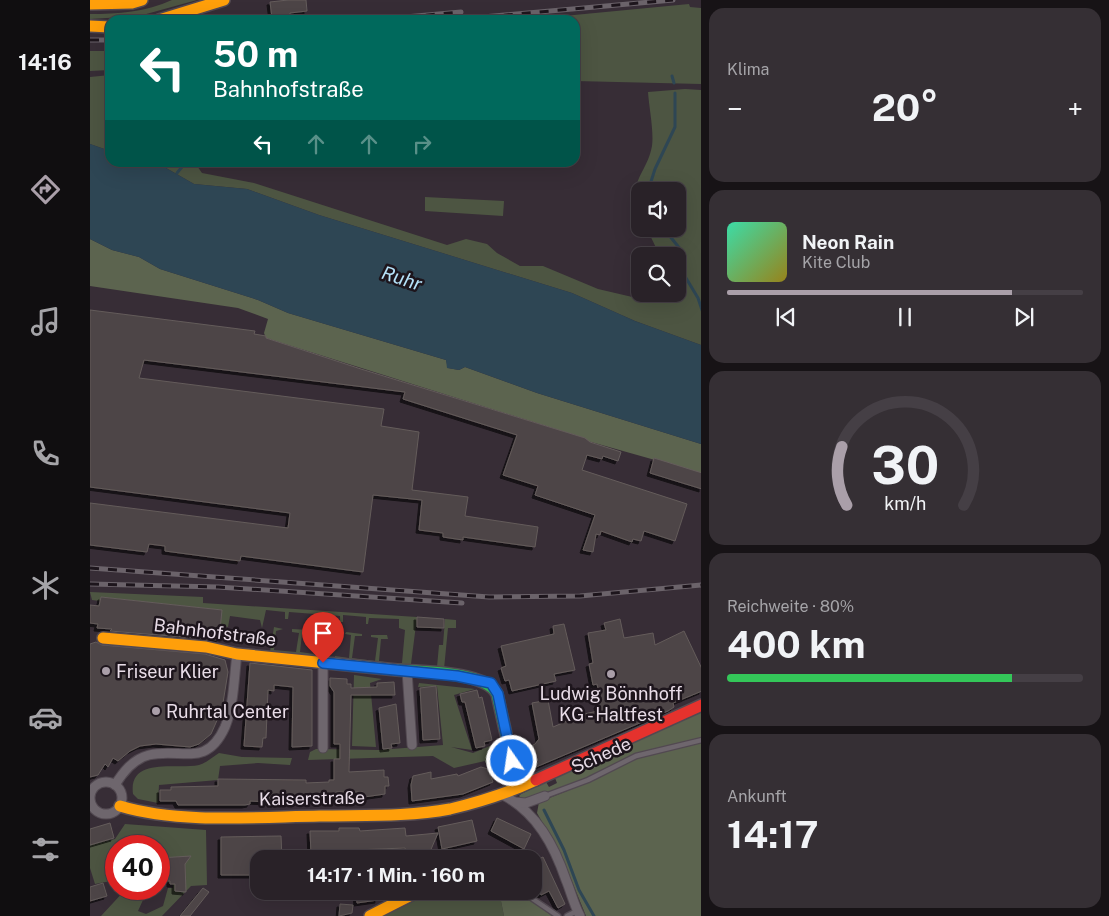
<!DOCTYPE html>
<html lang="de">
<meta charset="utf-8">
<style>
:root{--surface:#292228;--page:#352f34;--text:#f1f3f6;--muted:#a5a4a8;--line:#453f45;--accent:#aa9fa9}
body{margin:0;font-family:"Public Sans",sans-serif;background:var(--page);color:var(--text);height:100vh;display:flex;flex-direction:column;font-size:19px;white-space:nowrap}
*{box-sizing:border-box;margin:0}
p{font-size:16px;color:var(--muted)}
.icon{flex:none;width:28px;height:28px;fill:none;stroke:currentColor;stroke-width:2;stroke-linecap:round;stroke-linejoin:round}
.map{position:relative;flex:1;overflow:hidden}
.details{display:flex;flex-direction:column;gap:8px;padding:8px;background:#171316;width:408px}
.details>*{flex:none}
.top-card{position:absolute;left:15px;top:15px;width:475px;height:152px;border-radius:15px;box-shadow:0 5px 20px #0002,0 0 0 1px var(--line);background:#00695c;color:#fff;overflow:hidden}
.controls{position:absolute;left:541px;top:182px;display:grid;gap:10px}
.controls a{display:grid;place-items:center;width:55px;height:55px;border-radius:10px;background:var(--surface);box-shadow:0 5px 20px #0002,0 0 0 1px var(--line);font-size:25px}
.speed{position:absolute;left:15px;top:835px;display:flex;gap:10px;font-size:25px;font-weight:700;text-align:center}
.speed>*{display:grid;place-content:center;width:65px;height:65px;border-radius:50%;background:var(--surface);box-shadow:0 5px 20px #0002,0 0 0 1px var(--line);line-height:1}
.speed .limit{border:8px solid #d22;background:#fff;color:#111}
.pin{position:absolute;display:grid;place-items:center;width:42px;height:42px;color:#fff;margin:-51px -21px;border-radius:50% 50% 50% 0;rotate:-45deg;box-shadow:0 0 5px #0007}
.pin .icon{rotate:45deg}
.me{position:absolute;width:55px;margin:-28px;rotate:347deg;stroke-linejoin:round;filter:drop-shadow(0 0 4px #0008)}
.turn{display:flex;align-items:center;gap:18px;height:105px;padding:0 25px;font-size:22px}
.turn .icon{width:65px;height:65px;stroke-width:2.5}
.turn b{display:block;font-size:35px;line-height:42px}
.lanes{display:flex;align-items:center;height:48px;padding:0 25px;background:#0003;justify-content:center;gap:25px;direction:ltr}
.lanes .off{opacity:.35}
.big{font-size:38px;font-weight:700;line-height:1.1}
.details .widget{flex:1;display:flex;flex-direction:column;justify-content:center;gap:8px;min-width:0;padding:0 18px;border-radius:15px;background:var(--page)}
.details .dial{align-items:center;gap:0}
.dial svg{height:130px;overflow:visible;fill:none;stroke:var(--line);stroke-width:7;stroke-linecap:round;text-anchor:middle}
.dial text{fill:var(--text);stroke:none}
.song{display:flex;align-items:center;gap:15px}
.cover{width:60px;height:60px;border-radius:8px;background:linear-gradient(135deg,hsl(160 70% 55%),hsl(50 70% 35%))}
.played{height:5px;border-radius:2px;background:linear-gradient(90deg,var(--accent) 80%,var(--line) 80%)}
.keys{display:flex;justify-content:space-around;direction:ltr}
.heat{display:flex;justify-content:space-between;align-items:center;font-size:28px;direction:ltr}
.charge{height:8px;border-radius:4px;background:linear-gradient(90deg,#34c759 80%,var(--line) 0)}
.trip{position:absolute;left:160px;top:850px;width:292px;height:50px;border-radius:15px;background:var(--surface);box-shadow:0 5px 20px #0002,0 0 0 1px var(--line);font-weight:700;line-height:50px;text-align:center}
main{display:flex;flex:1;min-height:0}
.dock{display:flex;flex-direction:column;width:90px;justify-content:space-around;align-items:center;background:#100e10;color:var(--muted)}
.dock .icon{width:35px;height:35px}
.dock .selected{color:var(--accent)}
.dock b{font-size:22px;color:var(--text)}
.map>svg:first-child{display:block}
</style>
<main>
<nav class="dock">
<b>14:16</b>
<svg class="icon selected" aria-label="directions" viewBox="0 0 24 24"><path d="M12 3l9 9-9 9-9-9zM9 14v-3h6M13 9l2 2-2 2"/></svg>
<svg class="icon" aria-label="music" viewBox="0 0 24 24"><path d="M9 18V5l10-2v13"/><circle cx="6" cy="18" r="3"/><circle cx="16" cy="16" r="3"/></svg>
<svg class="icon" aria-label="phone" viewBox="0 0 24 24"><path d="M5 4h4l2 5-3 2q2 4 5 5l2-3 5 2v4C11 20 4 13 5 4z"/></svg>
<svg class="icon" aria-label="climate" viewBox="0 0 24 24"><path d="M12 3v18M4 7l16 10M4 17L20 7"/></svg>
<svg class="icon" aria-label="car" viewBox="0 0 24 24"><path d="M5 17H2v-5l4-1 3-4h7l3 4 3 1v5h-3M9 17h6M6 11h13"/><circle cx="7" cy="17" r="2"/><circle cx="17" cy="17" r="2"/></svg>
<svg class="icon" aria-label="filters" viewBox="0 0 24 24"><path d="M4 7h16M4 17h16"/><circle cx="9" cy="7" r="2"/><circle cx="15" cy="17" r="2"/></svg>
</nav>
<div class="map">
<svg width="612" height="916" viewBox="0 0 612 916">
<defs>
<filter id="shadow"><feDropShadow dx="-3" dy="3" stdDeviation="0" flood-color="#0009"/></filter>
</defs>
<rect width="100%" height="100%" fill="#372d36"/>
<g fill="#4d5542">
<path d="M82 0H107L49 16 0 19V14C28 14 56 12 82 0Z"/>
<path d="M599 4 600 7 611 8V84L485 81V20H432Z"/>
<path d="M0 51H20V70L0 71Z"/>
<path d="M20 75V151L0 144V77Z"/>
<path d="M595 89 611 90V345L545 321 482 293 229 215 157 189 104 184 69 164 62 163H105L112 173 164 183 357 245 376 239 397 244 407 253 430 266H453L508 289 551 299 563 294H588V256H570L557 229H588V191H550V215C535 184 557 174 562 146 564 131 559 107 558 92Z"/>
<path d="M335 197 414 201 413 216 335 211Z"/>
<path d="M0 592 113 597V603L327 617 321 664 330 665 329 668 305 666V663H312L315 630 309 628V619L279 618 278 624H276V617L253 615V622H250V616L228 614 227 621H224L225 614 199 612 198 619H195V612L176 610 172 628 170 620 140 616 138 627 130 626 131 610 11 597 10 601 2 600Z"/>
<path d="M355 619 366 620V628H358L354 669H338V666L347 667 349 645H353Z"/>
<path d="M184 627 193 629 186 631 184 650 206 652 209 633 202 632V629L219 630V634H212L210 652 224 654 223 657 180 652Z"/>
<path d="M256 632 272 634V636H265L262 658 285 661 288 638 281 637V635H297L298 639H291L289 661 295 662V665L245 659V656L259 658 261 635 255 634Z"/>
<path d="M264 675 292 679 280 683 286 747 262 746Z"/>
<path d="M329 683 385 689 364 695 382 750 361 747 383 753 407 743 410 758 396 764 395 761 364 768 343 756 218 760 220 752 226 749 289 750 353 745 347 686 328 687Z"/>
<path d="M129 753 152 757 202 758 200 765 168 763 130 766 128 780 69 785 68 803 48 799 43 794C38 756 87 770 109 765 116 763 123 757 129 753Z"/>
<path d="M35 824 116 830 117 885 101 886 72 916H11L36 889H58L48 911 56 914 73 906 78 888H83V884L69 880V846H26V876L21 881 5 884 0 868V845L25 839Z"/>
<path d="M346 891H409L414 916H292Z"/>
</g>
<g fill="#5c644f">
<path d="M0 239 22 250 49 257 70 269 168 300 198 313 356 360 358 368 369 370 375 367 447 393 611 444V473L494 440V438L176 338 174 333 178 319 148 308 0 286Z"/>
<path d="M611 711V916H496L472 857 447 813 449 802 477 791 476 787 432 799 429 796 431 794 456 782 459 787 467 783 465 778Z"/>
<path d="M409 891H428L462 916H414Z"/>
</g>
<path fill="#2e4654" d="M0 144 20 151V162L69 164 104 184 157 189 229 215 482 293 545 321 611 345V444L447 393 375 367 369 370 357 368 356 360 198 313 168 300 70 269 49 257 22 250 0 239Z"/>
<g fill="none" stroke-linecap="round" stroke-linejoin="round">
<g stroke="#2e4654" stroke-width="3">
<path d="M582 76 584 83"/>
<path d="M87 173 96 162"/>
<path d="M558 191 565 169 585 127V93"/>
<path d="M574 229 591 250 590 268 608 298 612 310"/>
<path d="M454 810 474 850 489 890 504 916"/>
</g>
</g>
<g fill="#4d4546" stroke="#645c5b" filter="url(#shadow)">
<path d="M198 0H216L217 11 200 13V17L182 18 180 2Z"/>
<path d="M0 310 165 331 164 334 176 336V338L271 369 495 438 500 442 531 452 528 461 513 456 512 459 497 455 492 470 597 504 585 541 554 531 551 541 543 539 542 542 511 531 510 535 506 534 503 552 493 550 505 515 445 495 448 486 413 475 427 435 313 399 315 392 54 360 49 378 294 409 291 426 329 432 322 490 378 497 375 516 448 527 445 547 373 537V540L353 537V533L329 530 332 500 283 495 273 572 151 556 150 561 75 551V546L59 544 57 552 0 545V503L198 528 200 513 0 487Z"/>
<path d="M564 458 612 473V489L560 473Z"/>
<path d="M11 597 132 610 129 640 20 631 22 629 7 628 8 624 0 623V605L9 606Z"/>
<path d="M327 617 354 619V628L327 627Z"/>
<path d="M530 619 534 638 563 633 565 645 594 631 612 669V691L583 703 584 707 578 711 446 767 441 756 434 759 430 752 445 744 449 739 442 703 458 700 463 727 494 714 508 711 507 705 511 703 507 684 503 685 499 664 503 663 498 633 516 630 514 623Z"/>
<path d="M474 624 485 670 464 674 466 681 422 691 419 680 415 681 411 668 416 666 411 646 464 634 463 626Z"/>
<path d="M6 642 12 645 115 654 135 660 138 672 132 709 121 734 109 744 100 747 66 744 50 746 40 751 28 761 23 758 18 767 15 764 8 775 0 777V644Z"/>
<path d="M160 663 222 670V746L202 747 203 687 184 685V691L178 690 176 738H173L172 747 154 746Z"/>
<path d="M240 678 257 679V684H261V688L287 687V683L304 682 305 695H261L259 772 294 770V777H298L299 786H295V794L274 797 273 792H246V800H180V802L160 801V804L155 805H88L86 801H70V790H81V787L128 786V779L216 780V783L239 782V780H244V759H250V744H244V692L240 686Z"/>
<path d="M346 686 350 739 333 740 330 688Z"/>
<path d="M387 690 389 698 392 697 402 740 394 742 395 746 386 748 375 702H372L370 694Z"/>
<path d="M306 704 310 743 301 744 302 748 293 749 289 708Z"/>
<path d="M391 767 398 769 403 782 373 794 322 801 321 785 323 776 341 772V779L367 774 368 776Z"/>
<path d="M407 818 441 834 434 849 401 831Z"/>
<path d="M382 820 387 841 352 849 348 827Z"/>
<path d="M20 823 24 838 0 845V829Z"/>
<path d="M249 828H269L270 831 315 828 316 836 348 833 339 854 317 855 315 848 264 850 265 857 244 859H228L227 854H221L220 831H249Z"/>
<path d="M191 836 192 859H169V875H131V837Z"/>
<path d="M101 856 95 864 96 892 85 891V884H80V881L69 880V858Z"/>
<path d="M453 857 475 904 468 908 459 891 451 895 444 880V861Z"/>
<path d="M13 883 17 896 0 901V887Z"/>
<path d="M113 888 119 892 100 916H90Z"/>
<path d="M266 891H287L288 900 267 903Z"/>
<path d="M250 904 263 905 262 913 249 916Z"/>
</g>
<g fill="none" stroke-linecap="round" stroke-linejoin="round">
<defs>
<g id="lane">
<path d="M455 796 498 780 546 756 612 740"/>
<path d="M431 891 468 916"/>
<path d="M477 916 487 911"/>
</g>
<g id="street">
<path d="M233 663V748"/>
<path d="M317 671 322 745"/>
<circle cx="16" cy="798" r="16"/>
<path d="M25 785C33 772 43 759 59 755 91 747 116 769 135 727 144 705 144 677 147 654"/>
<path d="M413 795C447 813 464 845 476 880 481 892 484 905 490 916"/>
<path d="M425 802 436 803 455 796"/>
</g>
<path id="fast" d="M307 670C332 672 395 671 407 694L422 761 431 786"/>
<g id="slow">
<path d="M0 4 42 3 52 0"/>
<path d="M69 20 134 0"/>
<path d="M0 26 20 27"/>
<path d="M13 638 116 647 147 654 307 670"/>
<path d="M30 806C89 824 168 817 230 816 273 815 318 817 360 809 390 802 418 793 446 780"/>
<path d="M280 916 329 891"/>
</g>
<path id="jam" d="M446 780 612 705"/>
</defs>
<use href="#lane" stroke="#524951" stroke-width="7"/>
<use href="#street" stroke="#524951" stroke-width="11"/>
<use href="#fast" stroke="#524951" stroke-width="14"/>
<use href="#slow" stroke="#524951" stroke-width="14"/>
<use href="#jam" stroke="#524951" stroke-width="14"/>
<use href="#lane" stroke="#6e666d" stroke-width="4.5"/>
<use href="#street" stroke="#6e666d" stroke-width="9"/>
<use href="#fast" stroke="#30b455" stroke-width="11"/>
<use href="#slow" stroke="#ff9f0a" stroke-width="11"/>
<use href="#jam" stroke="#e5322d" stroke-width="11"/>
<defs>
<g id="rail">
<path d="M282 20 371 12"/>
<path d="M360 20 583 0"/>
<path d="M0 40H20"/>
<path d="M0 568 399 597 490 596 612 585"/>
<path d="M0 584 128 587 372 603"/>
</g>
</defs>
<use href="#rail" stroke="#6b636a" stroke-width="5"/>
<use href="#rail" stroke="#1d151c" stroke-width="3" stroke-dasharray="9" stroke-linecap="butt"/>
</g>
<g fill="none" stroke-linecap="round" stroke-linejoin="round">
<defs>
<path id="route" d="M233 663 367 676 401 683 408 694 422 761"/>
</defs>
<use href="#route" stroke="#114b97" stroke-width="12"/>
<use href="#route" stroke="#1a73e8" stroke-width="9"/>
</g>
<g fill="#aa9fa9" stroke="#1d151c" stroke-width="2">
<circle cx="16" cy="671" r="5"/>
<circle cx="521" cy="674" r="5"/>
<circle cx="66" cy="711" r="5"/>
</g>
<g text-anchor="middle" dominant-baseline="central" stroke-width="5" stroke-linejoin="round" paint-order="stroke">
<g font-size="18" fill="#e8dce7" stroke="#1d151c">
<text transform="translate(125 632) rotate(7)">Bahnhofstraße</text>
<text transform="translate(511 755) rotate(-24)">Schede</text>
<text transform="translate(222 798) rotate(-1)">Kaiserstraße</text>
</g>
<g font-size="18" fill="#e8dce7" stroke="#1d151c" text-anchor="start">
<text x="26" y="671">Friseur Klier</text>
<text x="521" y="693" text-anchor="middle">Ludwig Bönnhoff<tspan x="521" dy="21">KG - Haltfest</tspan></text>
<text x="76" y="711">Ruhrtal Center</text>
</g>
<g font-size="19" font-style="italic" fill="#b5e2f9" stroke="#1d151c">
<text transform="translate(312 278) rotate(18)">Ruhr</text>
</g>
</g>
</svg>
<div class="controls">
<a><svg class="icon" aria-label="sound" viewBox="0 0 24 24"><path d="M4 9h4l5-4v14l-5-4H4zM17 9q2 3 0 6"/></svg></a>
<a><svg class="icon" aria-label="search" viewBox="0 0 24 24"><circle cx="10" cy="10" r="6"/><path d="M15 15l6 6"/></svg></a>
</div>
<div class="speed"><div class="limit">40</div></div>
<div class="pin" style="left:233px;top:663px;background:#d93025"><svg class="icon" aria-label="arrive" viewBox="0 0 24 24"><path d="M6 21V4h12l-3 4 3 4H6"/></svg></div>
<svg class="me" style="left:422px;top:761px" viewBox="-20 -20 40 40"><circle r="17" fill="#1a73e8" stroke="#fff" stroke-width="3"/><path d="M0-11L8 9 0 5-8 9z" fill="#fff"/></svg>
<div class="trip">14:17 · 1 Min. · 160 m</div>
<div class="top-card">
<div class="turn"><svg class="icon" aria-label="left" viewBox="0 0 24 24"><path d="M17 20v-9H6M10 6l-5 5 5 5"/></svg><div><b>50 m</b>Bahnhofstraße</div></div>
<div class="lanes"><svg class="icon" aria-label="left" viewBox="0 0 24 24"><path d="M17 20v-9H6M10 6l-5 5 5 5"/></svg><svg class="icon off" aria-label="ahead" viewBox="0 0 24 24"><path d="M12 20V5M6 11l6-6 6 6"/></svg><svg class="icon off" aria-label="ahead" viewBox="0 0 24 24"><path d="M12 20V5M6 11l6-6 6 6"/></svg><svg class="icon off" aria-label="right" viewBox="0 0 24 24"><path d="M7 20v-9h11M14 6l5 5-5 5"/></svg></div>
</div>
</div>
<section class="details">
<div class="widget"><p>Klima</p>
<div class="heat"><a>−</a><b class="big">20°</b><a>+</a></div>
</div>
<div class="widget">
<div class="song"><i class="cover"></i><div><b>Neon Rain</b><p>Kite Club</p></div></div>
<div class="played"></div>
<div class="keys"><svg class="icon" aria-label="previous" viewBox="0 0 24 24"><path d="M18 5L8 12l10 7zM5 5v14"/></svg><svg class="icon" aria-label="pause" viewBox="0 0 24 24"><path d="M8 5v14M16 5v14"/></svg><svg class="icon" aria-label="next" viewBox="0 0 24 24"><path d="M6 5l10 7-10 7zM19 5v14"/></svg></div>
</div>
<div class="widget dial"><svg viewBox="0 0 100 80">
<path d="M14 69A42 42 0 1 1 86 69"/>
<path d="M14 69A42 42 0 0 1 11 33" stroke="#aa9fa9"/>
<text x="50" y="56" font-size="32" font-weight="700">30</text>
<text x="50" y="72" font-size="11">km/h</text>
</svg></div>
<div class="widget"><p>Reichweite · 80%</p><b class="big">400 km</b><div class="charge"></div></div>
<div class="widget"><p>Ankunft</p><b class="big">14:17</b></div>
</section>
</main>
